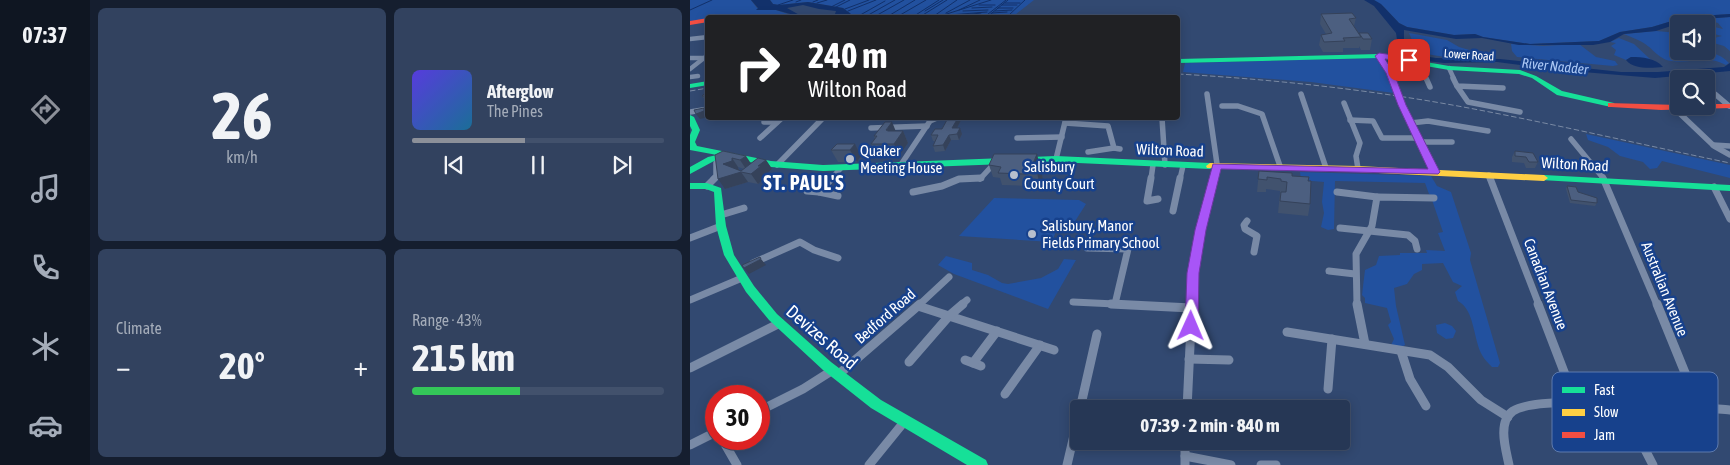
<!DOCTYPE html>
<meta charset="utf-8">
<style>
:root{--surface:#263755;--page:#32425f;--text:#f1f3f6;--muted:#a4acb9;--line:#42516c;--accent:#8c9099}
body{margin:0;font-family:"Asap Condensed",sans-serif;background:var(--page);color:var(--text);height:100vh;display:flex;flex-direction:column;font-size:19px;white-space:nowrap}
*{box-sizing:border-box;margin:0}
p{font-size:16px;color:var(--muted)}
.icon{flex:none;width:28px;height:28px;fill:none;stroke:currentColor;stroke-width:2;stroke-linecap:round;stroke-linejoin:round}
.map{position:relative;flex:1;overflow:hidden}
.sheet{display:flex;flex-direction:column;gap:8px;padding:8px;background:#151e2f;width:600px}
.sheet>*{flex:none}
.guide{position:absolute;left:15px;top:15px;width:475px;height:105px;border-radius:5px;box-shadow:0 2px 12px #0003,0 0 0 1px var(--line);background:#202124;color:#fff;overflow:hidden}
.buttons{position:absolute;left:980px;top:15px;display:grid;gap:10px}
.buttons a{display:grid;place-items:center;width:45px;height:45px;border-radius:5px;background:var(--surface);box-shadow:0 2px 12px #0003,0 0 0 1px var(--line);font-size:25px}
.speed{position:absolute;left:15px;top:385px;display:flex;gap:10px;font-size:25px;font-weight:700;text-align:center}
.speed>*{display:grid;place-content:center;width:65px;height:65px;border-radius:50%;background:var(--surface);box-shadow:0 2px 12px #0003,0 0 0 1px var(--line);line-height:1}
.speed .limit{border:8px solid #d22;background:#fff;color:#111}
.pin{position:absolute;display:grid;place-items:center;width:42px;height:42px;color:#fff;margin:-21px;border-radius:10px;box-shadow:0 2px 8px #0006}
.me{position:absolute;width:55px;margin:-28px;rotate:1deg;stroke-linejoin:round;filter:drop-shadow(0 0 4px #0008)}
.turn{display:flex;align-items:center;gap:18px;height:105px;padding:0 20px;font-size:22px}
.turn .icon{width:65px;height:65px;stroke-width:2.5}
.turn b{display:block;font-size:35px;line-height:42px}
.big{font-size:38px;font-weight:700;line-height:1.1}
.sheet .tile{flex:1;display:flex;flex-direction:column;justify-content:center;gap:8px;min-width:0;padding:0 18px;border-radius:8px;background:var(--page)}
.sheet .dial{align-items:center;gap:0}
.dial b{font-size:65px;line-height:1}
.song{display:flex;align-items:center;gap:15px}
.cover{width:60px;height:60px;border-radius:8px;background:linear-gradient(135deg,hsl(250 70% 55%),hsl(200 70% 35%))}
.played{height:5px;border-radius:2px;background:linear-gradient(90deg,var(--accent) 45%,var(--line) 45%)}
.keys{display:flex;justify-content:space-around;direction:ltr}
.heat{display:flex;justify-content:space-between;align-items:center;font-size:28px;direction:ltr}
.charge{height:8px;border-radius:4px;background:linear-gradient(90deg,#34c759 43%,var(--line) 0)}
.sheet .tiles{flex:1;display:grid;gap:8px;grid-template-columns:repeat(2,1fr)}
.trip{position:absolute;left:380px;top:400px;width:280px;height:50px;border-radius:5px;background:var(--surface);box-shadow:0 2px 12px #0003,0 0 0 1px var(--line);font-weight:700;line-height:50px;text-align:center}
main{display:flex;flex:1;min-height:0}
.dock{display:flex;flex-direction:column;width:90px;justify-content:space-around;align-items:center;background:#0f1622;color:var(--muted)}
.dock .icon{width:35px;height:35px}
.dock .selected{color:var(--accent)}
.dock b{font-size:22px;color:var(--text)}
.map>svg:first-child{display:block}
</style>
<main>
<nav class="dock">
<b>07:37</b>
<svg class="icon selected" aria-label="directions" viewBox="0 0 24 24"><path d="M12 3l9 9-9 9-9-9zM9 14v-3h6M13 9l2 2-2 2"/></svg>
<svg class="icon" aria-label="music" viewBox="0 0 24 24"><path d="M9 18V5l10-2v13"/><circle cx="6" cy="18" r="3"/><circle cx="16" cy="16" r="3"/></svg>
<svg class="icon" aria-label="phone" viewBox="0 0 24 24"><path d="M5 4h4l2 5-3 2q2 4 5 5l2-3 5 2v4C11 20 4 13 5 4z"/></svg>
<svg class="icon" aria-label="climate" viewBox="0 0 24 24"><path d="M12 3v18M4 7l16 10M4 17L20 7"/></svg>
<svg class="icon" aria-label="car" viewBox="0 0 24 24"><path d="M5 17H2v-5l4-1 3-4h7l3 4 3 1v5h-3M9 17h6M6 11h13"/><circle cx="7" cy="17" r="2"/><circle cx="17" cy="17" r="2"/></svg>
</nav>
<section class="sheet">
<div class="tiles">
<div class="tile dial"><b>26</b><p>km/h</p></div>
<div class="tile">
<div class="song"><i class="cover"></i><div><b>Afterglow</b><p>The Pines</p></div></div>
<div class="played"></div>
<div class="keys"><svg class="icon" aria-label="previous" viewBox="0 0 24 24"><path d="M18 5L8 12l10 7zM5 5v14"/></svg><svg class="icon" aria-label="pause" viewBox="0 0 24 24"><path d="M8 5v14M16 5v14"/></svg><svg class="icon" aria-label="next" viewBox="0 0 24 24"><path d="M6 5l10 7-10 7zM19 5v14"/></svg></div>
</div>
<div class="tile"><p>Climate</p>
<div class="heat"><a>−</a><b class="big">20°</b><a>+</a></div>
</div>
<div class="tile"><p>Range · 43%</p><b class="big">215 km</b><div class="charge"></div></div>
</div>
</section>
<div class="map">
<svg width="1040" height="465" viewBox="0 0 1040 465">
<rect width="100%" height="100%" fill="#324971"/>
<g fill="#22519f">
<path d="M0 0H61L67 8 86 10 101 15 18 18 17 19 0 22Z"/>
<path d="M80 0H344L321 18 165 17 153 8 118 2 89 5 83 4Z"/>
<path d="M684 0H1040V14L995 17 962 27 930 32 909 41 840 44 793 37 785 34 764 35 717 27 709 23 693 6Z"/>
<path d="M1040 17V51L1034 46 1020 42V39L1032 36 1016 32V25L1033 29 1028 23 1014 19Z"/>
<path d="M966 31 989 33V51C1006 51 1027 49 1039 63L1036 65C1015 54 1003 64 982 61 969 60 963 48 952 42 947 39 940 37 934 34Z"/>
<path d="M719 33 757 40 769 47 797 55V57H755L724 52 721 49 725 47Z"/>
<path d="M929 38 944 44 961 60 941 57 936 60 924 55 926 50 921 46 926 43 920 42Z"/>
<path d="M821 44 853 46 889 44 906 57 925 61 928 65 923 66 827 57 822 51Z"/>
<path d="M686 58 695 70 704 93 621 82 493 72 495 63Z"/>
<path d="M896 134 1040 165V178L972 161 967 168 960 169 953 162 930 156 918 147 898 140Z"/>
<path d="M610 172 741 176 747 186 761 192 781 253 780 260 810 363 808 367H802C798 363 794 359 792 355 783 339 785 310 768 301L765 292 772 286 763 282 753 263 732 264V270L724 274 717 284 704 288 706 306 715 345 709 348 701 345 704 339 698 325 701 322 697 308 675 303V298L672 295 675 270 686 265 689 256 710 255V253H737L736 250 755 251 748 233 753 232 742 200 748 198 739 194 735 183 645 181 644 229 638 230 631 227 634 213 632 202 634 182 611 180Z"/>
<path d="M304 198 389 200 396 204 382 226 366 231 362 242 269 236Z"/>
<path d="M256 256 282 263V270L298 275 312 283 318 284 351 278 368 269 374 259 386 260 358 309 264 274 248 265Z"/>
<path d="M755 323 762 326 766 331 763 338 756 339 747 333 746 325Z"/>
</g>
<g fill="#12316b">
<path d="M61 0H80L83 4 89 5 118 2 153 8 165 17 153 15 136 17 145 14 146 11 129 9 113 5 97 8 113 17H111L86 10H66L68 8Z"/>
<path d="M674 0H684L691 4 709 23 717 27 764 35 785 34 793 37 840 44 909 41 930 32 962 27 995 17 1040 14V17L999 20 966 31 934 34 920 42 903 45H829L792 38 766 39 714 30V46L716 49 726 55 746 58 810 59 931 72H968L1034 67 1040 63V71L965 78 869 70 807 62 754 63 737 61 724 58 712 52 708 46 706 33 684 6Z"/>
<path d="M941 57C952 57 966 58 973 67 962 68 944 70 936 60Z"/>
</g>
<g fill="none" stroke-linecap="round" stroke-linejoin="round">
<g stroke="#12316b" stroke-width="1">
<path d="M106 2 111 0"/>
<path d="M123 2 128 0"/>
<path d="M127 3 137 0"/>
<path d="M315 3H330"/>
<path d="M88 5 103 0"/>
<path d="M289 5H305"/>
<path d="M312 5H327"/>
<path d="M141 7 155 0"/>
<path d="M144 8 160 0"/>
<path d="M282 8 302 7"/>
<path d="M308 8H323"/>
<path d="M155 9 179 0"/>
<path d="M0 10 22 0"/>
<path d="M269 10 290 0"/>
<path d="M158 11 186 0"/>
<path d="M235 11 253 0"/>
<path d="M273 11 298 10"/>
<path d="M305 11 322 10"/>
<path d="M256 13 280 0"/>
<path d="M302 13 317 12"/>
<path d="M259 15 297 12"/>
<path d="M274 15 291 13"/>
<path d="M299 16 314 15"/>
<path d="M297 17 319 15 335 0"/>
<path d="M297 17 318 0"/>
<path d="M165 18 195 1"/>
<path d="M173 18 205 0"/>
<path d="M182 18 214 0"/>
<path d="M195 18 225 0"/>
<path d="M205 18 236 0"/>
<path d="M221 18 249 0"/>
<path d="M228 18 257 0"/>
<path d="M241 18 267 0"/>
<path d="M244 18 301 0"/>
<path d="M270 18H285"/>
<path d="M293 18 316 0"/>
</g>
<g stroke="#798aa6" stroke-width="4.5">
<path d="M0 39 18 37"/>
<path d="M689 56 702 79"/>
<path d="M0 58H14"/>
<path d="M759 68 764 79"/>
<path d="M0 69 14 58"/>
<path d="M700 73 734 74 736 79"/>
<path d="M0 77 8 76"/>
</g>
<g stroke="#798aa6" stroke-width="5.5">
<path d="M702 78 712 105 745 172"/>
<path d="M736 78 740 87"/>
<path d="M763 78 767 86 813 88"/>
<path d="M767 86 778 102 830 112"/>
<path d="M983 89H989"/>
<path d="M1016 91 1025 94 1039 106"/>
<path d="M517 94 527 164 523 179"/>
<path d="M611 94 636 168"/>
<path d="M654 103 670 143 666 156 668 169"/>
<path d="M532 106H548L572 114 590 166"/>
<path d="M984 108 1024 146 1040 155"/>
<path d="M0 112 18 109"/>
<path d="M472 118 475 165"/>
<path d="M660 120 683 121 692 138H727"/>
<path d="M74 122H87"/>
<path d="M375 123 418 126 424 148 430 149"/>
<path d="M721 123 738 121 798 131"/>
<path d="M181 128 237 126"/>
<path d="M70 138 92 118"/>
<path d="M327 138 372 137"/>
<path d="M881 139 914 179"/>
<path d="M730 142H762"/>
<path d="M1023 145 1040 146"/>
<path d="M398 152 424 148"/>
<path d="M366 159 376 118"/>
<path d="M87 165 133 118"/>
<path d="M210 166 240 121 247 118H266"/>
<path d="M799 175 800 179"/>
<path d="M23 179 26 176V163"/>
<path d="M141 179 151 168"/>
<path d="M290 179 301 167 304 160"/>
<path d="M461 179 463 165"/>
<path d="M490 179 493 166"/>
</g>
<g stroke="#798aa6" stroke-width="7">
<path d="M142 178 129 192 148 196"/>
<path d="M461 178 457 201 468 199"/>
<path d="M800 178 849 305"/>
<path d="M913 178 967 305"/>
<path d="M17 186 25 178"/>
<path d="M1024 187 1040 219"/>
<path d="M117 191 129 192"/>
<path d="M223 192 252 186 269 179 291 178"/>
<path d="M647 192 687 197"/>
<path d="M483 211 490 178"/>
<path d="M31 215 54 208"/>
<path d="M557 221 554 225 555 229 567 236 564 252"/>
<path d="M650 228 718 235 725 241 727 249"/>
<path d="M0 238 31 226"/>
<path d="M397 248 438 249 425 304"/>
<path d="M63 263 110 242 124 250 148 258"/>
<path d="M639 271 665 274"/>
<path d="M0 300 52 278"/>
<path d="M383 302 446 305"/>
<path d="M229 305 259 277"/>
<path d="M271 305 277 300"/>
<path d="M502 305C504 261 513 220 524 178"/>
<path d="M667 305 666 254 682 226 687 197 744 198"/>
</g>
<g stroke="#798aa6" stroke-width="9">
<path d="M421 304 501 308"/>
<path d="M667 304 675 344"/>
<path d="M848 304 886 403"/>
<path d="M967 304 1009 407"/>
<path d="M228 306 364 350"/>
<path d="M597 332 740 355 758 367 791 400 818 417"/>
<path d="M711 351 720 379 736 406"/>
<path d="M499 359 539 360"/>
<path d="M275 360 291 366"/>
<path d="M219 362 259 316 273 304"/>
<path d="M283 363 307 331"/>
<path d="M0 368 90 323"/>
<path d="M149 374 230 304"/>
<path d="M638 389 642 339"/>
<path d="M315 394 350 345"/>
<path d="M932 405 963 465"/>
<path d="M390 409 407 334"/>
<path d="M497 409 502 304"/>
<path d="M69 411 113 389 143 370"/>
<path d="M32 439 47 465"/>
<path d="M495 441V465"/>
<path d="M0 445 26 432"/>
<path d="M495 456 541 465"/>
<path d="M179 465 214 422"/>
<path d="M377 465 389 414"/>
<path d="M571 465H586"/>
<path d="M819 465C816 450 807 422 823 411 851 393 1001 407 1040 410"/>
</g>
<g fill="#16e098" fill-rule="evenodd">
<path d="M689 54 759 66 830 70 846 76 872 91 924 103 925 105 921 107 867 95 842 78 829 74 759 70 689 58 488 63V59Z"/>
<path d="M18 81V85L0 88V84Z"/>
<path d="M0 115 4 117 10 130 5 142 7 146 81 161 133 165 366 156 520 163 524 166 520 169 366 162 133 171 81 167 37 157 24 161 0 174V167L18 157 27 155 0 150V135L2 130 0 126Z"/>
<path d="M854 175 1040 185V191L851 180 850 178 851 176Z"/>
<path d="M0 183H17L31 188 36 226 44 255 64 286 87 314 141 362 191 400 296 460 298 465H277L181 408 133 370 79 320 56 292 34 255 26 226 24 192 16 189H0Z"/>
</g>
<g fill="#ffcf43" fill-rule="evenodd">
<path d="M57 16H101L104 18H54Z"/>
<path d="M520 163 668 166 854 175 858 178 854 181 668 172 517 168 516 166Z"/>
</g>
<g fill="#f24e42" fill-rule="evenodd">
<path d="M18 18V22L0 25V21Z"/>
<path d="M918 103 989 105V106H1016V104H1040V108L971 110 921 107H918Z"/>
</g>
<g stroke="#7a8aa4" stroke-width="1" stroke-dasharray="5.5 2.5" stroke-linecap="butt">
<path d="M488 74C576 79 664 88 751 103 848 120 944 143 1040 163"/>
<path d="M0 91 18 88"/>
</g>
</g>
<g fill="#41526e" fill-rule="evenodd">
<path d="M631 14 666 18 664 26 669 34V33L682 39 680 50H671L669 46V48H653V52H633L629 45 631 35 636 34 630 24Z"/>
<path d="M18 90V104L12 96Z"/>
<path d="M271 120 267 128 272 134 269 140H261L255 151 245 152 243 146 245 141H243L241 135 252 129Z"/>
<path d="M206 131H213L218 143 209 156H186L181 144 185 139 184 136Z"/>
<path d="M165 144 171 156 167 162H148L141 150Z"/>
<path d="M33 151 61 163 76 160 82 169 76 174 77 176 68 184 58 182 35 189ZM48 167 54 169 51 171 49 170Z"/>
<path d="M825 151 848 162 845 168H836L834 163 822 162V157Z"/>
<path d="M299 165 350 166 349 167 353 179 350 185 338 186 312 185 310 178 303 177Z"/>
<path d="M569 171 602 176 620 204 618 216 588 213 590 193V191L576 189V192H567Z"/>
<path d="M877 186 907 203 905 206 880 203 876 189Z"/>
</g>
<g fill="#35425a">
<path d="M14 108 18 113V117L10 119 6 114Z"/>
<path d="M268 118H270L271 120 264 134 262 128Z"/>
<path d="M202 122 207 134 196 130Z"/>
<path d="M270 128 272 134 269 140 267 134Z"/>
<path d="M213 131 218 143 209 156 204 144Z"/>
<path d="M259 135 261 140 255 151 253 145Z"/>
<path d="M165 144 171 156 167 162 160 150Z"/>
<path d="M347 154 350 166 347 173 342 166Z"/>
<path d="M56 156 62 165 56 169 50 160Z"/>
<path d="M42 158 48 167 49 171 33 164Z"/>
<path d="M76 160 82 169 76 174 77 176 68 184 61 174 68 166Z"/>
<path d="M350 167 353 179 350 185 347 173Z"/>
<path d="M51 172 58 182 35 189 28 179Z"/>
<path d="M71 259 76 265 59 274 54 268Z"/>
</g>
<g fill="#4c5f80" stroke="#35425a">
<path d="M662 13 666 18 659 19 671 37 653 38 655 41 634 42 631 35 642 33 631 14Z"/>
<path d="M669 33H678L682 39H673Z"/>
<path d="M18 90V96H12Z"/>
<path d="M14 108V111L6 114 4 110Z"/>
<path d="M258 118H268L262 128H270L267 134 259 135 253 145 243 146 248 135H241L245 129H252Z"/>
<path d="M195 122H202L196 130 198 131H213L204 144H181L187 136H184Z"/>
<path d="M147 144H165L160 150H141Z"/>
<path d="M33 151 56 156 50 160 42 158V161L33 164 51 171 68 158 76 160 68 166H71L61 174 51 172 28 179 25 155Z"/>
<path d="M825 151 843 153 848 162H839L836 157 825 156Z"/>
<path d="M304 154H347L342 166 350 167 347 173 334 174 308 173 311 167 299 165Z"/>
<path d="M569 171 602 173V176L619 177 618 181H621L620 204 590 201 591 192H596L597 182 591 181V179L577 177V180L568 179Z"/>
<path d="M877 186 886 187 888 192 907 198V203L881 200Z"/>
<path d="M70 257 71 259 54 268 52 265Z"/>
</g>
<path fill="#a855f7" stroke="#6d37a1" d="M689 53 719 57 723 60 719 62 695 59 704 73 716 105 750 172 748 174 531 169 516 230 509 273 508 326 506 329 501 331 497 329 495 326 497 273 505 230 523 164 738 169 708 105 696 73 685 56Z"/>
<g fill="#b7bfcd" stroke="#17418c" stroke-width="2">
<circle cx="160" cy="159" r="5"/>
<circle cx="324" cy="175" r="5"/>
<circle cx="342" cy="234" r="5"/>
</g>
<g text-anchor="middle" dominant-baseline="central" stroke-width="5" stroke-linejoin="round" paint-order="stroke">
<g font-size="12" fill="#fff" stroke="#17418c">
<text transform="translate(779 55) rotate(4)">Lower Road</text>
</g>
<g font-size="14" font-style="italic" fill="#adc9f6" stroke="#17418c">
<text transform="translate(865 66) rotate(6)">River Nadder</text>
</g>
<g font-size="15" fill="#fff" stroke="#17418c" text-anchor="start">
<text x="170" y="150">Quaker<tspan x="170" dy="17">Meeting House</tspan></text>
<text x="334" y="166">Salisbury<tspan x="334" dy="17">County Court</tspan></text>
<text x="352" y="225">Salisbury, Manor<tspan x="352" dy="17">Fields Primary School</tspan></text>
</g>
<g font-size="15" fill="#fff" stroke="#17418c">
<text transform="translate(480 150) rotate(2)">Wilton Road</text>
<text transform="translate(885 164) rotate(3)">Wilton Road</text>
<text transform="translate(856 284) rotate(69)">Canadian Avenue</text>
<text transform="translate(975 289) rotate(68)">Australian Avenue</text>
<text transform="translate(195 316) rotate(-41)">Bedford Road</text>
</g>
<g font-size="18" fill="#fff" stroke="#17418c">
<text transform="translate(132 337) rotate(41)">Devizes Road</text>
</g>
<g font-size="20" font-weight="bold" letter-spacing="1" fill="#fff" stroke="#17418c">
<text x="114" y="182">ST. PAUL'S</text>
</g>
</g>
<rect x="862" y="372" width="166" height="80" rx="8" fill="#17418c" stroke="#5d7aae" stroke-width="1"/>
<rect x="872" y="387" width="23" height="6" fill="#16e098"/>
<rect x="872" y="409" width="23" height="7" fill="#ffcf43"/>
<rect x="872" y="432" width="23" height="6" fill="#f24e42"/>
<g font-size="14" fill="#fff">
<text x="904" y="395">Fast</text>
<text x="904" y="417">Slow</text>
<text x="904" y="440">Jam</text>
</g>
</svg>
<div class="buttons">
<a><svg class="icon" aria-label="sound" viewBox="0 0 24 24"><path d="M4 9h4l5-4v14l-5-4H4zM17 9q2 3 0 6"/></svg></a>
<a><svg class="icon" aria-label="search" viewBox="0 0 24 24"><circle cx="10" cy="10" r="6"/><path d="M15 15l6 6"/></svg></a>
</div>
<div class="speed"><div class="limit">30</div></div>
<div class="pin" style="left:719px;top:60px;background:#d93025"><svg class="icon" aria-label="arrive" viewBox="0 0 24 24"><path d="M6 21V4h12l-3 4 3 4H6"/></svg></div>
<svg class="me" style="left:501px;top:326px" viewBox="-20 -20 40 40"><path d="M0-17L14 15 0 8-14 15z" fill="#a855f7" stroke="#fff" stroke-width="4"/></svg>
<div class="trip">07:39 · 2 min · 840 m</div>
<div class="guide">
<div class="turn"><svg class="icon" aria-label="right" viewBox="0 0 24 24"><path d="M7 20v-9h11M14 6l5 5-5 5"/></svg><div><b>240 m</b>Wilton Road</div></div>
</div>
</div>
</main>
